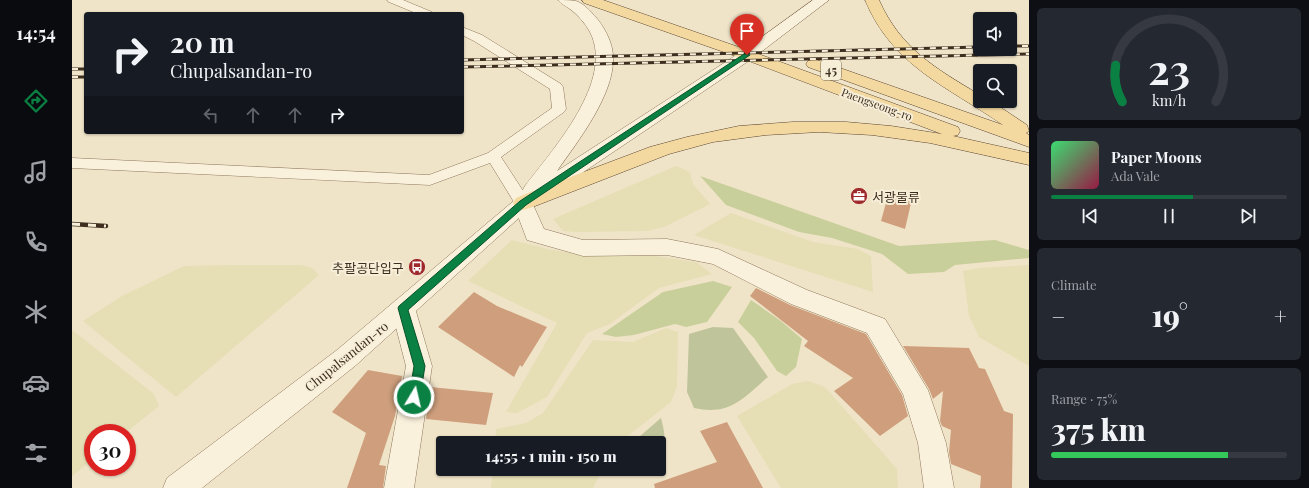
<!DOCTYPE html>
<meta charset="utf-8">
<style>
:root{--surface:#171b24;--page:#242831;--text:#f1f3f6;--muted:#9ea1a6;--line:#363941;--accent:#0b8043}
body{margin:0;font-family:"Playfair Display","Noto Sans KR",serif;background:var(--page);color:var(--text);height:100vh;display:flex;flex-direction:column;font-size:15px;white-space:nowrap}
*{box-sizing:border-box;margin:0}
p{font-size:13px;color:var(--muted)}
.icon{flex:none;width:22px;height:22px;fill:none;stroke:currentColor;stroke-width:2;stroke-linecap:round;stroke-linejoin:round}
.map{position:relative;flex:1;overflow:hidden}
.details{display:flex;flex-direction:column;gap:8px;padding:8px;background:#0d0f14;width:280px}
.details>*{flex:none}
.top-card{position:absolute;left:12px;top:12px;width:380px;height:122px;border-radius:4px;box-shadow:0 1px 3px #0004;background:#171b24;color:var(--text);overflow:hidden}
.tools{position:absolute;left:901px;top:12px;display:grid;gap:8px}
.tools a{display:grid;place-items:center;width:44px;height:44px;border-radius:4px;background:var(--surface);box-shadow:0 1px 3px #0004;font-size:20px}
.speed{position:absolute;left:12px;top:424px;display:flex;gap:8px;font-size:20px;font-weight:700;text-align:center}
.speed>*{display:grid;place-content:center;width:52px;height:52px;border-radius:50%;background:var(--surface);box-shadow:0 1px 3px #0004;line-height:1}
.speed .limit{border:6px solid #d22;background:#fff;color:#111}
.pin{position:absolute;display:grid;place-items:center;width:34px;height:34px;color:#fff;margin:-41px -17px;border-radius:50% 50% 50% 0;rotate:-45deg;box-shadow:0 0 4px #0007}
.pin .icon{rotate:45deg}
.me{position:absolute;width:44px;margin:-22px;rotate:9deg;stroke-linejoin:round;filter:drop-shadow(0 0 3px #0008)}
.turn{display:flex;align-items:center;gap:14px;height:84px;padding:0 20px;font-size:18px}
.turn .icon{width:52px;height:52px;stroke-width:2.5}
.turn b{display:block;font-size:28px;line-height:34px}
.lanes{display:flex;align-items:center;height:38px;padding:0 20px;background:#0003;justify-content:center;gap:20px;direction:ltr}
.lanes .off{opacity:.35}
.big{font-size:30px;font-weight:800;line-height:1.1}
.details .tile{flex:1;display:flex;flex-direction:column;justify-content:center;gap:6px;min-width:0;padding:0 14px;border-radius:6px;background:var(--page)}
.details .dial{align-items:center;gap:0}
.dial svg{height:104px;overflow:visible;fill:none;stroke:var(--line);stroke-width:7;stroke-linecap:round;text-anchor:middle}
.dial text{fill:var(--text);stroke:none}
.song{display:flex;align-items:center;gap:12px}
.cover{width:48px;height:48px;border-radius:6px;background:linear-gradient(135deg,hsl(140 70% 55%),hsl(340 70% 35%))}
.played{height:4px;border-radius:2px;background:linear-gradient(90deg,var(--accent) 60%,var(--line) 60%)}
.keys{display:flex;justify-content:space-around;direction:ltr}
.heat{display:flex;justify-content:space-between;align-items:center;font-size:22px;direction:ltr}
.charge{height:6px;border-radius:3px;background:linear-gradient(90deg,#34c759 75%,var(--line) 0)}
.trip{position:absolute;left:364px;top:436px;width:230px;height:40px;border-radius:4px;background:var(--surface);box-shadow:0 1px 3px #0004;font-weight:800;line-height:40px;text-align:center}
main{display:flex;flex:1;min-height:0}
.menu{display:flex;flex-direction:column;width:72px;justify-content:space-around;align-items:center;background:#090b0e;color:var(--muted)}
.menu .icon{width:28px;height:28px}
.menu .selected{color:var(--accent)}
.menu b{font-size:18px;color:var(--text)}
.map>svg:first-child{display:block}
</style>
<main>
<nav class="menu">
<b>14:54</b>
<svg class="icon selected" aria-label="directions" viewBox="0 0 24 24"><path d="M12 3l9 9-9 9-9-9zM9 14v-3h6M13 9l2 2-2 2"/></svg>
<svg class="icon" aria-label="music" viewBox="0 0 24 24"><path d="M9 18V5l10-2v13"/><circle cx="6" cy="18" r="3"/><circle cx="16" cy="16" r="3"/></svg>
<svg class="icon" aria-label="phone" viewBox="0 0 24 24"><path d="M5 4h4l2 5-3 2q2 4 5 5l2-3 5 2v4C11 20 4 13 5 4z"/></svg>
<svg class="icon" aria-label="climate" viewBox="0 0 24 24"><path d="M12 3v18M4 7l16 10M4 17L20 7"/></svg>
<svg class="icon" aria-label="car" viewBox="0 0 24 24"><path d="M5 17H2v-5l4-1 3-4h7l3 4 3 1v5h-3M9 17h6M6 11h13"/><circle cx="7" cy="17" r="2"/><circle cx="17" cy="17" r="2"/></svg>
<svg class="icon" aria-label="filters" viewBox="0 0 24 24"><path d="M4 7h16M4 17h16"/><circle cx="9" cy="7" r="2"/><circle cx="15" cy="17" r="2"/></svg>
</nav>
<div class="map">
<svg width="957" height="488" viewBox="0 0 957 488">
<rect width="100%" height="100%" fill="#f0e4c8"/>
<g fill="#e6deb5">
<path d="M604 166 618 172 621 184 638 204 592 227 575 231 503 232 491 231 481 219Z"/>
<path d="M659 213 741 242 786 249 799 256 801 292 622 235Z"/>
<path d="M440 240 480 250 509 254 576 255 624 262 640 274 587 288 538 324 515 333 475 397 445 413 434 412 485 323 396 281Z"/>
<path d="M160 265H229L240 268 247 275 104 397 11 321 50 296 112 266Z"/>
<path d="M957 265V366L907 337 897 316 891 271 908 268Z"/>
<path d="M594 328 606 332 605 387 599 402 547 443H423L424 429 454 423 471 413 521 340 561 342Z"/>
<path d="M0 330 82 394 87 406 53 433H21V459L0 476Z"/>
<path d="M736 381 753 387 825 469 826 488H709L665 416 720 384Z"/>
<path d="M421 469H531L521 488H419Z"/>
</g>
<g fill="#c9cf9b">
<path d="M628 176 827 246 923 240 957 250V258L883 265 872 272 836 274 810 254 760 238 727 232 654 205Z"/>
<path d="M641 281 660 287 635 322 614 327 603 324 562 335 544 337 530 334 591 292Z"/>
<path d="M679 300 709 321 730 339 724 367 714 376 705 371 682 338 666 322Z"/>
</g>
<g fill="#bfc49a">
<path d="M641 327 661 328 696 377C671 398 658 416 622 408L615 392 617 334Z"/>
<path d="M589 418C592 430 596 444 587 454V443H560Z"/>
</g>
<g fill="#cf9f7d">
<path d="M817 192 840 199 833 229 809 221Z"/>
<path d="M684 288 718 305 794 334 830 395 836 416 808 436 762 391 781 378 732 346 736 341 678 296Z"/>
<path d="M402 292 425 306 475 327 450 367 448 365 442 377 366 327Z"/>
<path d="M831 346 897 348 907 368 913 369 932 411 941 414 940 488H908L909 476 879 464 877 452 879 430 870 426 868 421 871 391 861 399 857 389Z"/>
<path d="M296 370 330 376 329 384 323 416 307 465 314 466 311 488H275L294 433 260 412Z"/>
<path d="M358 387 421 393 414 425 354 419Z"/>
<path d="M655 422 691 488H583L582 484 645 462 628 431Z"/>
</g>
<g fill="none" stroke-linecap="round" stroke-linejoin="round">
<defs>
<g id="service">
<path d="M315 0H331L360 12 362 14H346L317 2Z"/>
<path d="M390 27 410 35 489 84 491 87 494 109 492 112 429 157 459 203 457 207 451 209 445 207 418 163 358 185 0 168V158L357 175 416 153 480 108 478 89 402 41 390 35Z"/>
</g>
<g id="minor">
<path d="M451 196 458 198 472 229 511 240 595 239 646 249 735 290 813 319 856 390 874 443 882 488H852L846 443 831 394 795 333 719 304 641 264 595 255 511 256 455 240 441 203 444 198Z"/>
<path d="M331 298 339 301 343 308 360 366 342 488H312L334 366 319 308 323 301Z"/>
</g>
<path id="tertiary" d="M486 0C491 0 499 0 504 1 513 4 521 14 527 21 534 31 540 42 541 55 544 93 506 141 485 171L669 52 675 50 681 52 683 55 681 58 458 208 283 366 130 488H91L95 478 265 350 451 193 450 191 453 186C481 149 543 81 518 32 513 23 506 15 498 9 494 6 489 4 486 0Z"/>
<path id="secondary" d="M741 0H757L681 58 675 60 669 58 667 55 669 52Z"/>
<g id="primary">
<path d="M510 0H531L681 52 886 127 888 131 886 135 881 136 957 153V165L858 143 800 135 747 132 694 135 641 142 597 154 458 208 451 210 444 208 441 203 444 198 456 193 578 147 615 137 667 126 721 122H774L819 126 870 134 669 58 512 3Z"/>
<path d="M793 0H807C829 49 863 68 908 95V101H919L955 125 957 131 954 133 957 135V147L736 67 734 64 736 61 742 59 748 61 931 125C875 86 821 67 793 0Z"/>
</g>
</defs>
<use href="#service" stroke="#8d765c" stroke-width="1"/>
<use href="#minor" stroke="#8d765c" stroke-width="1"/>
<use href="#tertiary" stroke="#8d765c" stroke-width="1"/>
<use href="#secondary" stroke="#6f573f" stroke-width="1"/>
<use href="#primary" stroke="#5b4430" stroke-width="1"/>
<use href="#service" fill="#faf1dc" fill-rule="evenodd"/>
<use href="#minor" fill="#faf1dc" fill-rule="evenodd"/>
<use href="#tertiary" fill="#faf1dc" fill-rule="evenodd"/>
<use href="#secondary" fill="#faf1dc" fill-rule="evenodd"/>
<use href="#primary" fill="#f3d9a0" fill-rule="evenodd"/>
<defs>
<g id="rail-far1">
<path d="M938 46H957"/>
<path d="M390 60 908 47"/>
<path d="M390 67 957 54"/>
<path d="M0 69H14"/>
<path d="M0 77H14"/>
</g>
<path id="rail" d="M0 224 34 226"/>
</defs>
<use href="#rail-far1" stroke="#3d2e20" stroke-width="3"/>
<use href="#rail" stroke="#3d2e20" stroke-width="4.5"/>
<use href="#rail-far1" stroke="#f7eed8" stroke-width="2" stroke-dasharray="6" stroke-linecap="butt"/>
<use href="#rail" stroke="#f7eed8" stroke-width="3" stroke-dasharray="8" stroke-linecap="butt"/>
</g>
<path fill="#0b8043" stroke="#07532c" d="M672 54 678 55 454 205 336 310 353 366 348 397 346 400 342 402 338 400 337 397 342 366 326 308 327 306 448 201Z"/>
<defs>
<symbol id="office-disc" viewBox="-11 -11 22 22"><circle r="9.5" fill="#9e2a2b" stroke="#f7eed8"/><path d="M-6-3h4V-5.5h4V-3h4V5H-6ZM-1-4.5V-3h2v-1.5ZM-6 0V1H6V0Z" fill="#fff"/></symbol>
<symbol id="bus-disc" viewBox="-11 -11 22 22"><circle r="9.5" fill="#9e2a2b" stroke="#f7eed8"/><path d="M-5-6H5V4H4V6H2V4H-2V6H-4V4H-5ZM-3.5-4V0h7V-4ZM-3.5 1.2v1.5H-2V1.2ZM2 1.2v1.5H3.5V1.2Z" fill="#fff"/></symbol>
</defs>
<g fill-rule="evenodd">
<use href="#office-disc" x="777" y="186" width="20" height="20"/>
<use href="#bus-disc" x="335" y="257" width="20" height="20"/>
</g>
<g text-anchor="middle" dominant-baseline="central" stroke-width="4" stroke-linejoin="round" paint-order="stroke">
<g font-size="11" fill="#3d2e20" stroke="#f7eed8">
<text transform="translate(805 104) rotate(20)">Paengseong-ro</text>
</g>
<rect fill="#f7eed8" stroke="#756857" stroke-width="1" x="749" y="60" width="20" height="20" rx="3"/>
<g font-size="12" font-weight="bold" fill="#3d2e20">
<text x="759" y="70">45</text>
</g>
<g font-size="13" fill="#3d2e20" stroke="#f7eed8" text-anchor="start">
<text x="800" y="196">서광물류</text>
<text x="332" y="267" text-anchor="end">추팔공단입구</text>
</g>
<g font-size="13" fill="#3d2e20" stroke="#f7eed8">
<text transform="translate(274 356) rotate(-39)">Chupalsandan-ro</text>
</g>
</g>
</svg>
<div class="tools">
<a><svg class="icon" aria-label="sound" viewBox="0 0 24 24"><path d="M4 9h4l5-4v14l-5-4H4zM17 9q2 3 0 6"/></svg></a>
<a><svg class="icon" aria-label="search" viewBox="0 0 24 24"><circle cx="10" cy="10" r="6"/><path d="M15 15l6 6"/></svg></a>
</div>
<div class="speed"><div class="limit">30</div></div>
<div class="pin" style="left:675px;top:55px;background:#d93025"><svg class="icon" aria-label="arrive" viewBox="0 0 24 24"><path d="M6 21V4h12l-3 4 3 4H6"/></svg></div>
<svg class="me" style="left:342px;top:397px" viewBox="-20 -20 40 40"><circle r="17" fill="#0b8043" stroke="#fff" stroke-width="3"/><path d="M0-11L8 9 0 5-8 9z" fill="#fff"/></svg>
<div class="trip">14:55 · 1 min · 150 m</div>
<div class="top-card">
<div class="turn"><svg class="icon" aria-label="right" viewBox="0 0 24 24"><path d="M7 20v-9h11M14 6l5 5-5 5"/></svg><div><b>20 m</b>Chupalsandan-ro</div></div>
<div class="lanes"><svg class="icon off" aria-label="left" viewBox="0 0 24 24"><path d="M17 20v-9H6M10 6l-5 5 5 5"/></svg><svg class="icon off" aria-label="ahead" viewBox="0 0 24 24"><path d="M12 20V5M6 11l6-6 6 6"/></svg><svg class="icon off" aria-label="ahead" viewBox="0 0 24 24"><path d="M12 20V5M6 11l6-6 6 6"/></svg><svg class="icon" aria-label="right" viewBox="0 0 24 24"><path d="M7 20v-9h11M14 6l5 5-5 5"/></svg></div>
</div>
</div>
<section class="details">
<div class="tile dial"><svg viewBox="0 0 100 80">
<path d="M14 69A42 42 0 1 1 86 69"/>
<path d="M14 69A42 42 0 0 1 9 41" stroke="#0b8043"/>
<text x="50" y="56" font-size="32" font-weight="700">23</text>
<text x="50" y="72" font-size="11">km/h</text>
</svg></div>
<div class="tile">
<div class="song"><i class="cover"></i><div><b>Paper Moons</b><p>Ada Vale</p></div></div>
<div class="played"></div>
<div class="keys"><svg class="icon" aria-label="previous" viewBox="0 0 24 24"><path d="M18 5L8 12l10 7zM5 5v14"/></svg><svg class="icon" aria-label="pause" viewBox="0 0 24 24"><path d="M8 5v14M16 5v14"/></svg><svg class="icon" aria-label="next" viewBox="0 0 24 24"><path d="M6 5l10 7-10 7zM19 5v14"/></svg></div>
</div>
<div class="tile"><p>Climate</p>
<div class="heat"><a>−</a><b class="big">19°</b><a>+</a></div>
</div>
<div class="tile"><p>Range · 75%</p><b class="big">375 km</b><div class="charge"></div></div>
</section>
</main>
